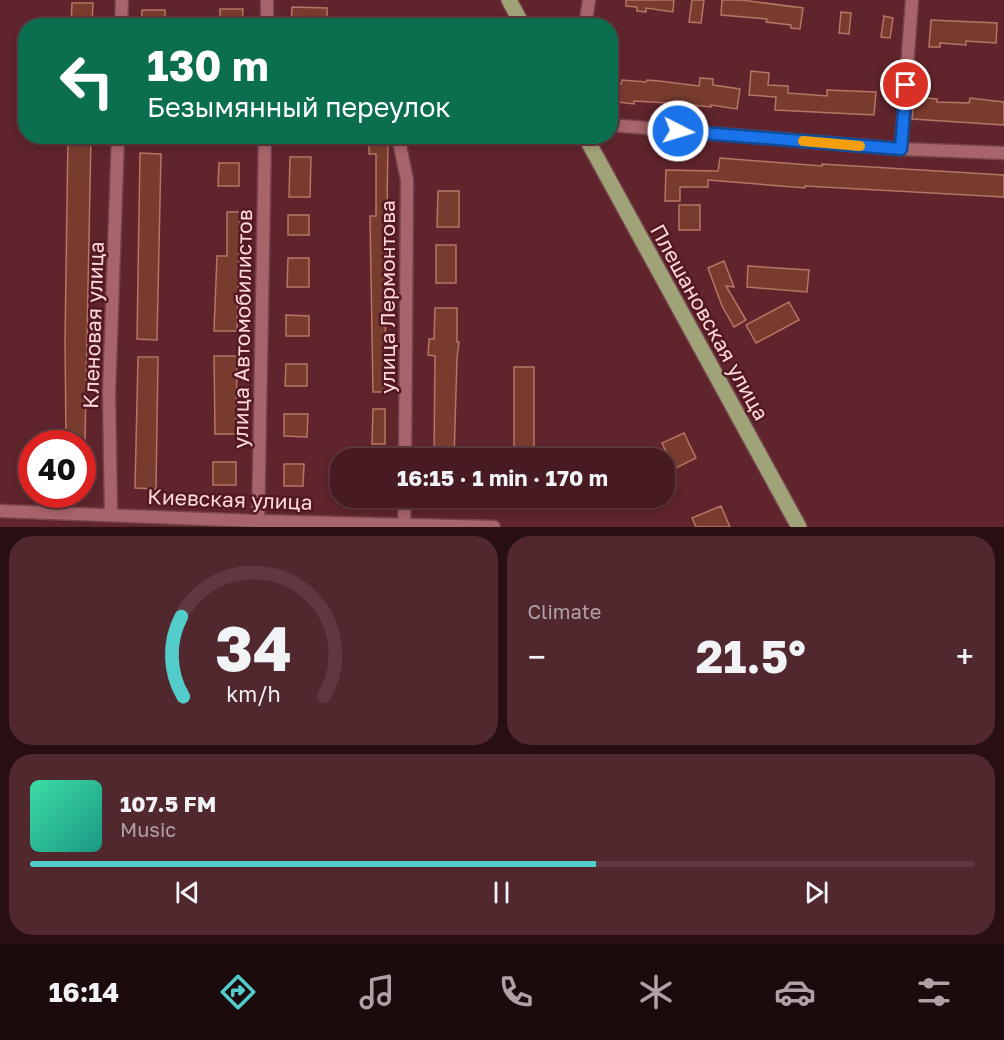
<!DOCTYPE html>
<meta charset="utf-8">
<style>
:root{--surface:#471b21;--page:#51282e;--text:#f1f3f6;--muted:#b0a1a5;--line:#5f393f;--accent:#52cdcc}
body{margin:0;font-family:"Golos Text",sans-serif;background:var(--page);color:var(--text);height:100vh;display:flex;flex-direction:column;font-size:22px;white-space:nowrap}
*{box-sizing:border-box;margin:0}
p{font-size:20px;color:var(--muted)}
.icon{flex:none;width:33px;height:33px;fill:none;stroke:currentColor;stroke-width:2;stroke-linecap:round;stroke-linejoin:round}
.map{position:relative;height:527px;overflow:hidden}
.sheet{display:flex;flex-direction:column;gap:9px;padding:9px;background:#270f12;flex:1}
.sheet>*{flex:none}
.top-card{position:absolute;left:18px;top:18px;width:600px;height:126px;border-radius:24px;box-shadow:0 3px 9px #0003,0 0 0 2px var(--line);background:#0b6e4f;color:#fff;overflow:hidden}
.speed{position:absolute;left:18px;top:430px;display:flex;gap:12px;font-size:30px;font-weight:700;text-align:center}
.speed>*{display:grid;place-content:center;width:78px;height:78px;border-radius:50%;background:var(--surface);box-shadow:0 3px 9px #0003,0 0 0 2px var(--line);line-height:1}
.speed .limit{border:9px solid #d22;background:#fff;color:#111}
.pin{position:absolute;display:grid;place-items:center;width:51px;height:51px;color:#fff;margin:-26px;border:3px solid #fff;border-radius:50%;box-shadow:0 2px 6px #0007}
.me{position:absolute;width:66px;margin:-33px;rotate:95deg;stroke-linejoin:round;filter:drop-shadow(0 0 4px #0008)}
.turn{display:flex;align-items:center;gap:21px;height:126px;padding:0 30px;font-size:27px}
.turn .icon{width:78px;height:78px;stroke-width:2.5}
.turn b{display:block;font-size:42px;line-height:51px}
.big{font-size:45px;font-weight:700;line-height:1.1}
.sheet .tile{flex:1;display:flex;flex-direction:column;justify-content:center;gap:9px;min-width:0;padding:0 21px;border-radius:24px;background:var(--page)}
.sheet .dial{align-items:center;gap:0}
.dial svg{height:156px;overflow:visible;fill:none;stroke:var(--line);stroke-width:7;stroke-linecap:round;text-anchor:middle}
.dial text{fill:var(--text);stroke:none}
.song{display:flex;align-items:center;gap:18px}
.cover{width:72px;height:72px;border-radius:9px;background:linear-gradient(135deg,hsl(160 70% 55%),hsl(170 70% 35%))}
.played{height:6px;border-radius:3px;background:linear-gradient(90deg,var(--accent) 60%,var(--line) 60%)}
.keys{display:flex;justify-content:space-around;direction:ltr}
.heat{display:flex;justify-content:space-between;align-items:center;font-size:33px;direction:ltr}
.sheet .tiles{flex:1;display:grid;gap:9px;grid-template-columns:1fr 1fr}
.tile:last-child{grid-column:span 2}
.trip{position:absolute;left:330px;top:448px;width:345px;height:60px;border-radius:24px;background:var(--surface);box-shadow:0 3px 9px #0003,0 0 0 2px var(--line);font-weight:700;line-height:60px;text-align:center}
.menu{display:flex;height:96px;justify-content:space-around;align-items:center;background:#1c0b0d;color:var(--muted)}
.menu .icon{width:42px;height:42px}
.menu .on{color:var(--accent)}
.menu b{font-size:27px;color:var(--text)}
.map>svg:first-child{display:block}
</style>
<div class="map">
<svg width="1004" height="527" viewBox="0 0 1004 527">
<rect width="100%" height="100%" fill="#5f242c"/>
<g fill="#783c2e" stroke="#b77565" stroke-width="1.5">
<path d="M626 0H674L673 12 646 8V12L637 11V7L626 6Z"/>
<path d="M692 0H704L701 23 689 22Z"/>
<path d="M722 0H742L803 8 800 29 791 28V25L766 22 767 19 721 15Z"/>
<path d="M72 3H93L92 26H71Z"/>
<path d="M292 7 327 8V26H291Z"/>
<path d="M220 9H243L242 26H220Z"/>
<path d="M142 10H165V26H141Z"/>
<path d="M841 12 851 13 849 34 839 33Z"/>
<path d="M884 16 893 18 890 38 881 37Z"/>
<path d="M931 20 997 23 996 43 966 41V45L940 43V47H929Z"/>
<path d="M751 71 769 73 768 85 788 86V93L827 96V90L876 92 874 115 775 110 776 97 749 95Z"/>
<path d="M700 78 713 79V85L740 89 737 109 711 105V107L670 103 634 101V104L610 101V84H621L622 80 646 82 647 80 659 81 699 86Z"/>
<path d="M914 97 937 99V102L969 103 970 98 1004 102V125L912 119Z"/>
<path d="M68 136H91L85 441H66L65 340Z"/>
<path d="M369 137H388L385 361H387L386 392H373L370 216H376V154H369Z"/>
<path d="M140 153 161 154 157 340 137 339Z"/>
<path d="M290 157H311L310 197H289Z"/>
<path d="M720 158 822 166V164L1004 175V197L805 186V188L708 180V187H680V201H665L666 170 718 171Z"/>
<path d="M219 163H239V186H218Z"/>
<path d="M438 191H459V227H437Z"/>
<rect x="679" y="205" width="21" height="25"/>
<path d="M227 212H240L237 331H214L217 256H227Z"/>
<rect x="288" y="215" width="21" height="20"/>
<rect x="436" y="245" width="20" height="38"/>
<path d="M288 258H309V287H287Z"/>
<path d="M724 261 734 287 726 286 746 320 734 327 722 306 708 268Z"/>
<path d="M748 266 809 270 807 292 747 287Z"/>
<path d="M789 302 799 320 756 343 746 325Z"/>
<path d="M435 308H457V342H459L457 358 454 459H434L435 356 428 355 429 339H434Z"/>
<path d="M286 315 309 316V336H286Z"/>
<path d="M214 356H237L236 434H215Z"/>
<path d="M138 357H158L156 489 135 488Z"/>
<path d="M286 364H307V386H285Z"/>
<rect x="514" y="367" width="20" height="81"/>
<path d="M373 409H385V444H372Z"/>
<path d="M284 414H308L307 437 284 436Z"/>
<path d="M684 433 696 458 674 469 662 443Z"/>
<rect x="213" y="462" width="23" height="23"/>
<path d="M284 464H304L303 486H284Z"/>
<path d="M721 506 730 527H696L692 518Z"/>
</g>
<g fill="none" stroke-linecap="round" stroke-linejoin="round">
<defs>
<g id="minor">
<path d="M121 26 122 0"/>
<path d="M267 26V0"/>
<path d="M585 26 589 0"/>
<path d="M610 125 901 149 1004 153"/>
<path d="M398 136 407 180 405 459"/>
<path d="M901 149 912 0"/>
<path d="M0 511 258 521 494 527"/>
<path d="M111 514 109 393 118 136"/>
<path d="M404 524 405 498"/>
<path d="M258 527 265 136"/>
</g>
<g id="major">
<path d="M509 0 523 26"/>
<path d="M585 136 799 527"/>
</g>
</defs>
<use href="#minor" stroke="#76424b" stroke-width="15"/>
<use href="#major" stroke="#76424b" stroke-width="18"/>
<use href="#minor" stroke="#a7646a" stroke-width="12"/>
<use href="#major" stroke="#a0a277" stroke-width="15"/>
</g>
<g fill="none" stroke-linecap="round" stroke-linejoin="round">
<defs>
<path id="route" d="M678 131 901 149 906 85"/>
</defs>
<use href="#route" stroke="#114b97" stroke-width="15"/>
<use href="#route" stroke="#1a73e8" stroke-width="10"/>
<path stroke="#f59e0b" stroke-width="10" d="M803 141 860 146"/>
</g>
<g text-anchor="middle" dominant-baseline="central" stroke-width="5" stroke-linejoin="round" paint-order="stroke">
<g font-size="21" fill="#ffd8da" stroke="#531922">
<text transform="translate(387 297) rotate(-90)">улица Лермонтова</text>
<text transform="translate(710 322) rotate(61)">Плешановская улица</text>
<text transform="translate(93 325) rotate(-88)">Кленовая улица</text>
<text transform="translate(242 329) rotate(-89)">улица Автомобилистов</text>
<text transform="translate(230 499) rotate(2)">Киевская улица</text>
</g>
</g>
</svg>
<div class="speed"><div class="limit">40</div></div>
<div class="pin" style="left:906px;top:85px;background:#d93025"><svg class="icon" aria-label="arrive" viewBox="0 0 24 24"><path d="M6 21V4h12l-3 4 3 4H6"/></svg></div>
<svg class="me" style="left:678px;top:131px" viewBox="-20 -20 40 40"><circle r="17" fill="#1a73e8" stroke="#fff" stroke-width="3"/><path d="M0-11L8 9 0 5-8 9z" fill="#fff"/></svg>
<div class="trip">16:15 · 1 min · 170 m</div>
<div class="top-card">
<div class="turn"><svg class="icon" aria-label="left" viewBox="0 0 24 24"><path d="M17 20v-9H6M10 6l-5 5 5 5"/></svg><div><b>130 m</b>Безымянный переулок</div></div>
</div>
</div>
<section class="sheet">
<div class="tiles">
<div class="tile dial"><svg viewBox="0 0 100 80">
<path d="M14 69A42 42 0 1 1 86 69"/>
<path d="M14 69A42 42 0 0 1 13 28" stroke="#52cdcc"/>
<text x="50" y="56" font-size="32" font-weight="700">34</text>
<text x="50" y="72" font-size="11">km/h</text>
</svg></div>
<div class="tile"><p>Climate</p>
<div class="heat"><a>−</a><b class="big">21.5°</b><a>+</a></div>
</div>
<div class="tile">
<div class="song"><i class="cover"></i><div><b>107.5 FM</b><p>Music</p></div></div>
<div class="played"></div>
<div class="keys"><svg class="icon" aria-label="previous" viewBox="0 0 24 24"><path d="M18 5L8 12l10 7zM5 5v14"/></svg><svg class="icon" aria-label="pause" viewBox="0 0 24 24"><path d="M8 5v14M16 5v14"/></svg><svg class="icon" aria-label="next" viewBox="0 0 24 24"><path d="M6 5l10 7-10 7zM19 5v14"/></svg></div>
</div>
</div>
</section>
<nav class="menu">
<b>16:14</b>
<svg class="icon on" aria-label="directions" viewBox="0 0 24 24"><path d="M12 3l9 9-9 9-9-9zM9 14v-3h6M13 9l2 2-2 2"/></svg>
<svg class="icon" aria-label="music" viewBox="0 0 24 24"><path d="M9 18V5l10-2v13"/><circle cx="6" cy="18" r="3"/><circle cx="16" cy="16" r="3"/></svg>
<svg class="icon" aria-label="phone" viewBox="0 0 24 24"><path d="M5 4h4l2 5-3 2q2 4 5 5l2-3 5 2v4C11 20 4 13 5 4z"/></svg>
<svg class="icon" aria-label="climate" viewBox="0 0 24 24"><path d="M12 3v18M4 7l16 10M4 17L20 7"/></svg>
<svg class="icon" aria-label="car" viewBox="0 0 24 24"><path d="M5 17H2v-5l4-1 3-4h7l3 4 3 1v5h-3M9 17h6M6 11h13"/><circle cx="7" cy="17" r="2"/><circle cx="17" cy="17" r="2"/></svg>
<svg class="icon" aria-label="filters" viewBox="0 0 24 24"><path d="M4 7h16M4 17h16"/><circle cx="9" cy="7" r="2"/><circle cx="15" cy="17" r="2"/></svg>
</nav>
